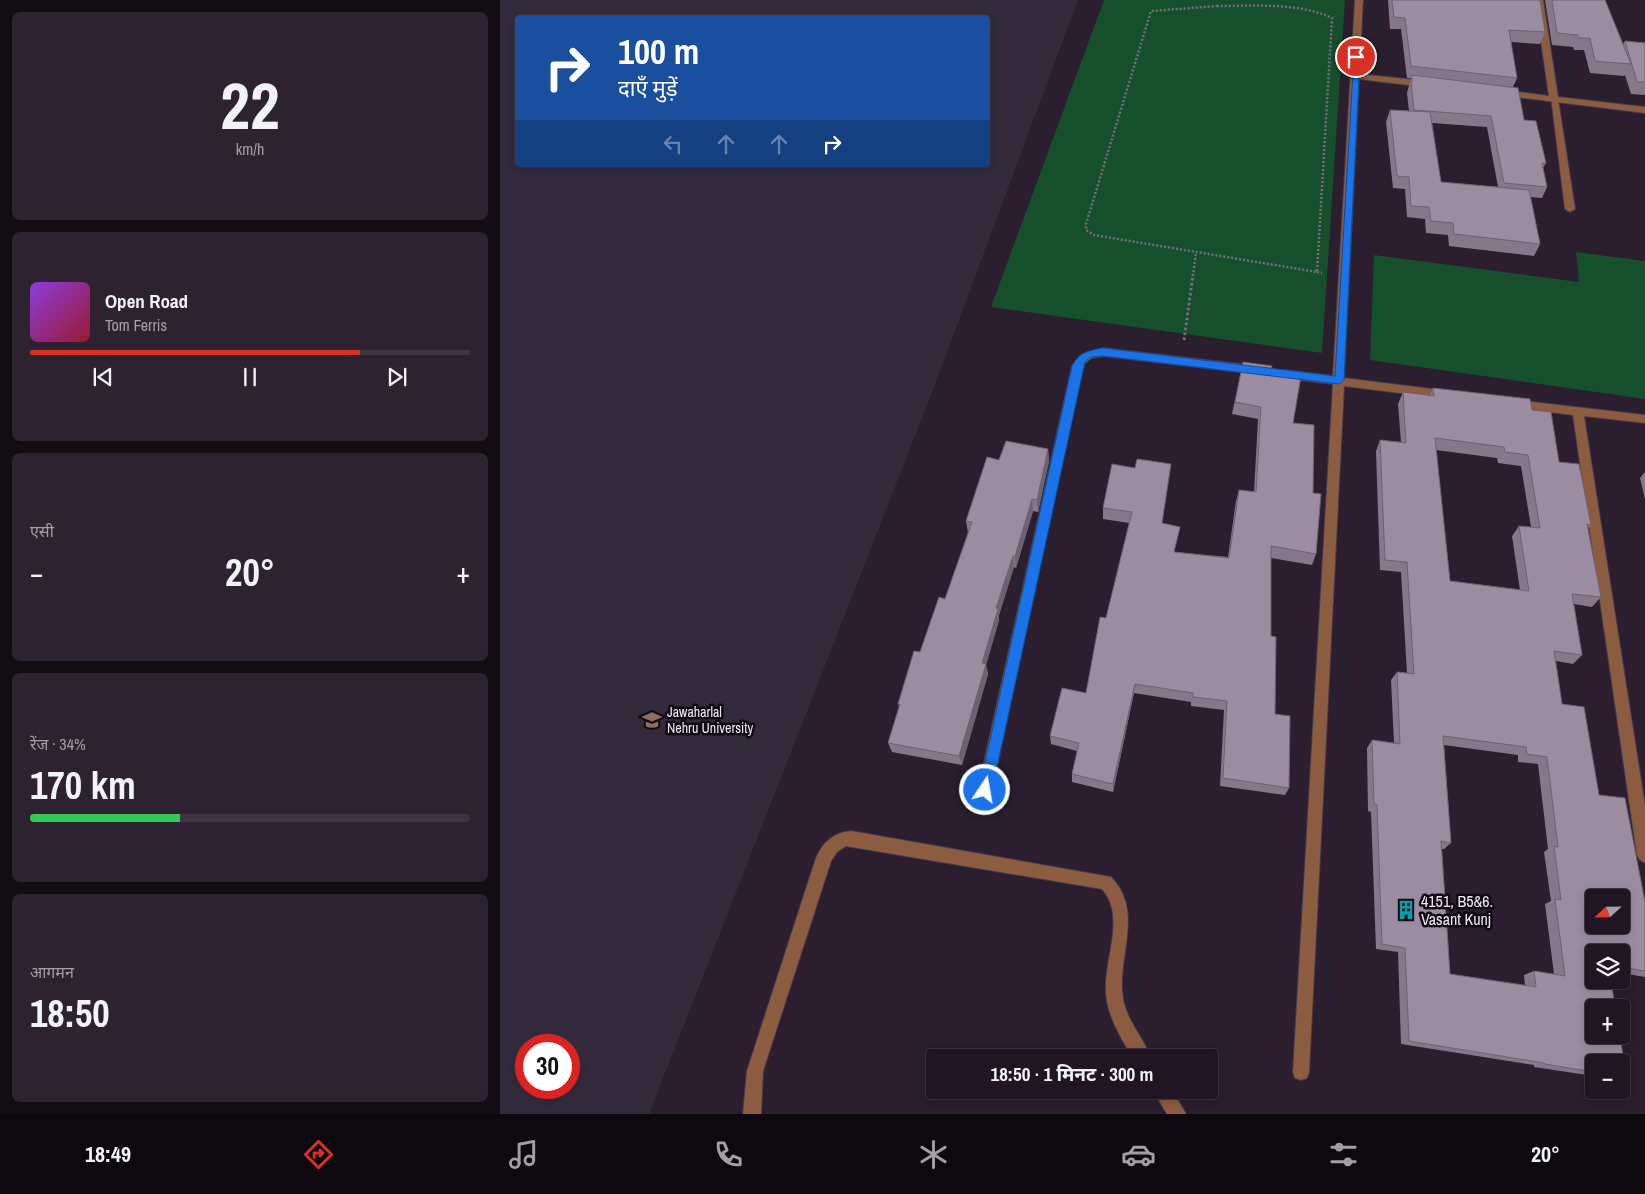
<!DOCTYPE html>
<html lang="hi">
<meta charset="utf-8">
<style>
:root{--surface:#201623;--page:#2d2330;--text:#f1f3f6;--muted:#a29fa6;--line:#3d3541;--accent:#d93025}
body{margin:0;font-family:"Archivo Narrow","Noto Sans Devanagari",sans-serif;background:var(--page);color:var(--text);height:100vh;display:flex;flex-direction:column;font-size:19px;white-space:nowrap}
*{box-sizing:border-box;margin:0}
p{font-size:16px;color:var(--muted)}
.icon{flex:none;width:28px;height:28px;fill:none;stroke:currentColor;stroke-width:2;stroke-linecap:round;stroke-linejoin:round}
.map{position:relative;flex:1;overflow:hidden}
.details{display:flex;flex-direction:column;gap:12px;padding:12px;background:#120c13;width:500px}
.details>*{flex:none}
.guide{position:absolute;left:15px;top:15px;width:475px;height:152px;border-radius:5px;box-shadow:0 2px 8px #0003,0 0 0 1px var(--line);background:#1a4fa0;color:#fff;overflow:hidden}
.needle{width:32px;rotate:248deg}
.controls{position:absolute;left:1085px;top:889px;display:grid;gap:10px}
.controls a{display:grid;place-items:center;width:45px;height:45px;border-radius:5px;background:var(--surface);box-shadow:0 2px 8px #0003,0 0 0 1px var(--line);font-size:25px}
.speed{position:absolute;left:15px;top:1034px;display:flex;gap:10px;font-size:25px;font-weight:700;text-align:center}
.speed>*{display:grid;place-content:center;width:65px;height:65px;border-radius:50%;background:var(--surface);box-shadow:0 2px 8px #0003,0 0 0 1px var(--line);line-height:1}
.speed .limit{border:8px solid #d22;background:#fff;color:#111}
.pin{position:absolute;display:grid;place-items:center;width:42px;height:42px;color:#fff;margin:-21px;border:2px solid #fff;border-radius:50%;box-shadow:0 1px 5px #0007}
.me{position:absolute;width:55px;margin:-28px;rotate:12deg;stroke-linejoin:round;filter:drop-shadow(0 0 4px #0008)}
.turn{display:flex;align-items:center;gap:18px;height:105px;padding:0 20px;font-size:22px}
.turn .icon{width:65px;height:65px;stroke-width:2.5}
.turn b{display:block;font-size:35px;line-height:42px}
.lanes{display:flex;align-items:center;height:48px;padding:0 20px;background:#0003;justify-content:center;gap:25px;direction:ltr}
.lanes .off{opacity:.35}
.big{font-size:38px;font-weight:700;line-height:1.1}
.details .tile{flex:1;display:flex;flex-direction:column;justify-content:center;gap:8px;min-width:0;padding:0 18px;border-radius:8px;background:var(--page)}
.details .dial{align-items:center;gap:0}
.dial b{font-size:65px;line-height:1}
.song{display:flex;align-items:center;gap:15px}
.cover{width:60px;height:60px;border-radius:8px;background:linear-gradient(135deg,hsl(270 70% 55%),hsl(350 70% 35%))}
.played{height:5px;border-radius:2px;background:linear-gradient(90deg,var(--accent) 75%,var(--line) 75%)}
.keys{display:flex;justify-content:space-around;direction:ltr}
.heat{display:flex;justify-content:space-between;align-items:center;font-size:28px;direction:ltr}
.charge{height:8px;border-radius:4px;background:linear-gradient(90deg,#34c759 34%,var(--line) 0)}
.trip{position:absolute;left:426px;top:1049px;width:292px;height:50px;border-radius:5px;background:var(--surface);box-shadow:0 2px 8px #0003,0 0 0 1px var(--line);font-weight:700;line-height:50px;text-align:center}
.tab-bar{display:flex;height:80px;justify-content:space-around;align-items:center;background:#0d090e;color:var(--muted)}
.tab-bar .icon{width:35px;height:35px}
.tab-bar .selected{color:var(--accent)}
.tab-bar b{font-size:22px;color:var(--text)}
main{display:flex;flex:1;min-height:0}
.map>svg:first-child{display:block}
</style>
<main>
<section class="details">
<div class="tile dial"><b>22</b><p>km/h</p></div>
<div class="tile">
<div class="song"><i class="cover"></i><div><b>Open Road</b><p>Tom Ferris</p></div></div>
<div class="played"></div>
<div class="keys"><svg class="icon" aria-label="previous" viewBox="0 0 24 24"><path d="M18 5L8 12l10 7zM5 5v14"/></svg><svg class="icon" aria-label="pause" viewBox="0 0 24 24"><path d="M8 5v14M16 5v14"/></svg><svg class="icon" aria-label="next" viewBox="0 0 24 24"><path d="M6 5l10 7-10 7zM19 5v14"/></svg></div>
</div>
<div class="tile"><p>एसी</p>
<div class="heat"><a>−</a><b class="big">20°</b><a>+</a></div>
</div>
<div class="tile"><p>रेंज · 34%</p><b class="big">170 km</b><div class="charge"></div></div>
<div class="tile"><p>आगमन</p><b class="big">18:50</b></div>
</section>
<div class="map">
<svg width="1145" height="1114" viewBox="0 0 1145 1114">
<rect width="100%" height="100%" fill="#2b1e2f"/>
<path fill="#332b3b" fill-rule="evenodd" d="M0 0H578L431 395 149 1114H0ZM18 18H488V165H18ZM26 1045H69V1088H26Z"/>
<g fill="#154f2c">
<path d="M604 0H845L822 353 491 307Z"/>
<path d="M1076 252 1145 261V399L870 360 874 255 1079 282Z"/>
</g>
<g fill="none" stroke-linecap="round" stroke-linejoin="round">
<defs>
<path id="lane" d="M1051 97 1058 99 1075 209 1070 212 1065 209Z"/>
<g id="street">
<path d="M855 0H863L859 74 925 81 929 84 925 87 859 79 844 378 948 391 954 395 948 399 844 386 809 1072 807 1078 801 1080 795 1078 793 1072 833 384 784 378 779 374 784 370 833 376Z"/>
<path d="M1035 0H1043L1058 97 1145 107V113L1001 95V91L1004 90 1049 96Z"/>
<path d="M603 348 757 366 762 370 757 374 603 356 591 358 583 365 492 790 490 795 485 797 480 795 478 790 572 366 581 355Z"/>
<path d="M1015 400 1145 415V423L1084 416 1145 806V863L1140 860 1137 855 1073 415 1011 407 1009 404 1011 401Z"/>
<path d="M351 831 611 877C645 912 616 957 623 999 627 1021 643 1037 651 1058H633C621 1038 608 1017 606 994 603 961 627 916 602 889L346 846 337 852 331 861 263 1071 261 1114H243L247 1071 316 858C323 842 333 833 351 831Z"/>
<path d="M653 1090H672L686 1114H667Z"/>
</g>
</defs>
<use href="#lane" stroke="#473a4a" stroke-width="2"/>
<use href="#street" stroke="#473a4a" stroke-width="2"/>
<g stroke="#786d7c" stroke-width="2.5" stroke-dasharray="2 2" stroke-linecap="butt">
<path d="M717 6C754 6 798 2 832 18L817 272 594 235 586 230V224L651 11Z"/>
<path d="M817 272 822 273"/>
<path d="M693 276 696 252"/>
</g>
<path stroke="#786d7c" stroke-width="3" stroke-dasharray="2.5 2.5" stroke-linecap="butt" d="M684 340 693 275"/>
<use href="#lane" fill="#8b5c3f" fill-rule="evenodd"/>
<use href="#street" fill="#8b5c3f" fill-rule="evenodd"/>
</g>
<g fill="#86788a" fill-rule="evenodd">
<path d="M888 0H1040L1045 32 1040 44 1011 42 1017 78 1013 87 1024 120 1046 163 1043 168 1047 187 1042 198 1031 197 1040 244 1034 256 949 246 948 235 926 233 925 219 907 217 905 189 893 188 886 122 890 110 909 111 907 93 911 78H907L901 29H890ZM932 123 987 127 998 187 941 182Z"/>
<path d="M1045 0H1105L1123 44 1125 41 1145 43V95L1131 94 1125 75 1124 76 1090 73 1084 50H1074L1073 47 1052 45Z"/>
<path d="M743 362 771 370 793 423 813 493 816 554 812 565 771 558V636L775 714 789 788 785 795 720 786 724 710 691 706V702L634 693 613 792 572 782V774L577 751 551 744 550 736 586 693 606 618 629 523 603 519V508L612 464 662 523 675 552 728 557 736 501 739 490 754 492 758 419 732 414Z"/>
<path d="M933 388 1032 410 1059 462 1091 525 1088 528 1101 597 1092 607 1074 604 1082 655 1073 664 1056 661 1062 704 1099 795 1145 902V977L1121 973V952H1094L1126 1077 1121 1078V1062H1094V1076L1034 1067V1065L901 1044 898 952 876 949 871 812 868 811 867 748 872 740 894 743 891 680 897 672 907 673 901 572 880 570 876 451 880 440 901 442 898 404 903 392 930 395ZM936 450 997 458 998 463 1021 466 1031 527 1019 526 1012 536 1020 590 950 581ZM944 745 1018 755V762L1038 764 1048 849 1044 852 1051 901 1045 904 1054 974 1034 971 1024 975 1025 986 950 974 942 849H944L951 843Z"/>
<path d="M548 449 549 461 538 512 533 511 516 568 514 567 499 615V620L486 665 488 674 462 765 392 752 388 743 399 707 398 704 420 652 445 599 468 533 466 521 499 460Z"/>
<path d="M1145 472V499L1140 478Z"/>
</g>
<g fill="#6d6271">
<path d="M548 449 549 461 538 512 537 500Z"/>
<path d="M532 499 533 511 516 568 515 556Z"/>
<path d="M513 556 514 567 499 615V620L486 665 488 674 462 765 459 756 482 663 496 608Z"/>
<path d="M635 684 634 693 613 792V784Z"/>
</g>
<g fill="#9c8ca1" stroke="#6d6271" fill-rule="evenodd">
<path d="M892 0H1040L1045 32 1009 30 1017 78 911 66 905 18 894 17Z"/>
<path d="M1052 0H1105L1131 64 1095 61 1090 38H1079L1078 35 1057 33Z"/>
<path d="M1125 41 1145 43V82H1137Z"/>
<path d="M912 75 1018 88 1024 120 1036 121 1046 163H1042L1047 187 1004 183 991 116 914 110 911 81 912 82Z"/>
<path d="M890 110 930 112 941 182 1029 190 1040 244 954 234 953 223 931 221 929 207 911 206 909 177 897 176Z"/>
<path d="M743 362 772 366 771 370 801 376 793 423 814 425 813 493 821 494 816 554 771 546V636L776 637 775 714 790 716 789 788 723 778 727 701 693 697V693L635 684 613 784 572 774 579 743 550 736 562 688 586 693 600 617 606 618 632 512 603 508 612 464 635 468 637 459 671 464 662 523 680 527 674 552 729 558 739 490 756 492 761 407 735 402Z"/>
<path d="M933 388 1030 399 1032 410 1051 412 1059 462 1079 464 1091 525 1087 524 1101 597 1072 594 1082 655 1054 651 1062 704 1084 707 1099 795 1125 798 1145 902V971L1121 967V952H1094V980H1111L1115 1008H1094V1035H1120L1126 1077H1121V1062H1094V1072L1045 1064 1044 1063 909 1041 905 948 882 944 877 805 874 804 872 740 900 744 897 672 914 674 907 562 885 560 880 440 906 443 903 392 934 396ZM935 438 1004 447 1005 452 1028 455 1040 528 1019 526 1029 591 950 581ZM943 736 1026 747 1027 754 1047 757 1058 847 1054 846 1061 900 1055 899 1065 976 1034 971 1036 987 950 974 941 841 951 843ZM1094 898H1121V925H1094Z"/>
<path d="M506 441 548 449 537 500 532 499 515 556H513L496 608 498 609 482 663 486 664 459 756 388 743 400 704H398L414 651 420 652 439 597 445 599 472 522 466 521 487 457 499 460Z"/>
</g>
<path fill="#1a73e8" stroke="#114b97" d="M854 55 860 57 844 380 839 384 603 356 590 357 585 362 492 790 490 794 485 796 480 794 479 790 572 366C580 352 587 351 603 348L835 376Z"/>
<defs>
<symbol id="university-bare" viewBox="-9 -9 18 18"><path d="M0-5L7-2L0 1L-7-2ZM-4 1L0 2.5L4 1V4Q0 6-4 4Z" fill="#8d6e63" stroke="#100b12" stroke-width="2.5" paint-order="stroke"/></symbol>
<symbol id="building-bare" viewBox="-9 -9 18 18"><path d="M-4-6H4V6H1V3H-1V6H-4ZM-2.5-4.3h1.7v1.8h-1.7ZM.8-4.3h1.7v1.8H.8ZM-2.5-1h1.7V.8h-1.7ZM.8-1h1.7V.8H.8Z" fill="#0f9aa8" stroke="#100b12" stroke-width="2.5" paint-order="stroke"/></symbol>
</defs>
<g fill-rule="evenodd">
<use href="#university-bare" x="138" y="706" width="28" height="28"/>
<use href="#building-bare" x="892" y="896" width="28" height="28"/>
</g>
<g text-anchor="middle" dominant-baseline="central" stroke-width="5" stroke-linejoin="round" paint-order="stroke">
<g font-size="14" fill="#f0e7f3" stroke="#100b12" text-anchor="start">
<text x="167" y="712">Jawaharlal<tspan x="167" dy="16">Nehru University</tspan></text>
</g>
<g font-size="16" fill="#f0e7f3" stroke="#100b12" text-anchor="start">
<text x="921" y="901">4151, B5&amp;6.<tspan x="921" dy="18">Vasant Kunj</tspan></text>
</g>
</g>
</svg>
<div class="controls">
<a><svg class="needle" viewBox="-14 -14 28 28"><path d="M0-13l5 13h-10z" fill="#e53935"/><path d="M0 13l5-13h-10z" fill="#a29fa6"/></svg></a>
<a><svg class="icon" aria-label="layers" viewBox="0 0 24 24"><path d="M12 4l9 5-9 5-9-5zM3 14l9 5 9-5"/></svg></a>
<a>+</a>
<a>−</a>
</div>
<div class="speed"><div class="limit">30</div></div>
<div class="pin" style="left:856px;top:57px;background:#d93025"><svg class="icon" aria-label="arrive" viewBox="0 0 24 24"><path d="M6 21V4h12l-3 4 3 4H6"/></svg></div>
<svg class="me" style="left:485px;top:790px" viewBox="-20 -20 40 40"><circle r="17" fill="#1a73e8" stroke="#fff" stroke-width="3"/><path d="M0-11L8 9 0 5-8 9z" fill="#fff"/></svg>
<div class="trip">18:50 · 1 मिनट · 300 m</div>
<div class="guide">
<div class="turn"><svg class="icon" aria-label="right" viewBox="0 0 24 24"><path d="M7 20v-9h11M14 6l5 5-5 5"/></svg><div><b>100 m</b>दाएँ मुड़ें</div></div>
<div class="lanes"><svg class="icon off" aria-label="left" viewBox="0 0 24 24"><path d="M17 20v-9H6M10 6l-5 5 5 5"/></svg><svg class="icon off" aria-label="ahead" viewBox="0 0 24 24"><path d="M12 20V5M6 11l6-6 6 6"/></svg><svg class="icon off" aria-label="ahead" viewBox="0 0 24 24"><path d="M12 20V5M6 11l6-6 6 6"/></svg><svg class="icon" aria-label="right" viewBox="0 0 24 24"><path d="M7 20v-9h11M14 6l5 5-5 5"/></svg></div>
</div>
</div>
</main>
<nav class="tab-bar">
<b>18:49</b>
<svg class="icon selected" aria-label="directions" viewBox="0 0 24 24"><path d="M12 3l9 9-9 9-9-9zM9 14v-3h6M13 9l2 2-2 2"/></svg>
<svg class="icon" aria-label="music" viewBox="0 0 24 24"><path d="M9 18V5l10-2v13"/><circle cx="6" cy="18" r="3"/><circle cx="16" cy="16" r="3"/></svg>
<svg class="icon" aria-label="phone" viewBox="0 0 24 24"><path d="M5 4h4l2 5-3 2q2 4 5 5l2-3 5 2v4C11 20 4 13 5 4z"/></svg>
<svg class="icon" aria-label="climate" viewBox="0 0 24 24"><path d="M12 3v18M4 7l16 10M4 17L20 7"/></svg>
<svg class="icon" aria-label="car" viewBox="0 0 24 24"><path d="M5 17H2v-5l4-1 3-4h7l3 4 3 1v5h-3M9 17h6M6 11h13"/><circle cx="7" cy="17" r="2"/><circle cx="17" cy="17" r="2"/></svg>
<svg class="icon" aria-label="filters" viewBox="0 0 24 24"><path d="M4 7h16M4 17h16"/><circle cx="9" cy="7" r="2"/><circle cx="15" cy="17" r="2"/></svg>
<b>20°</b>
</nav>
